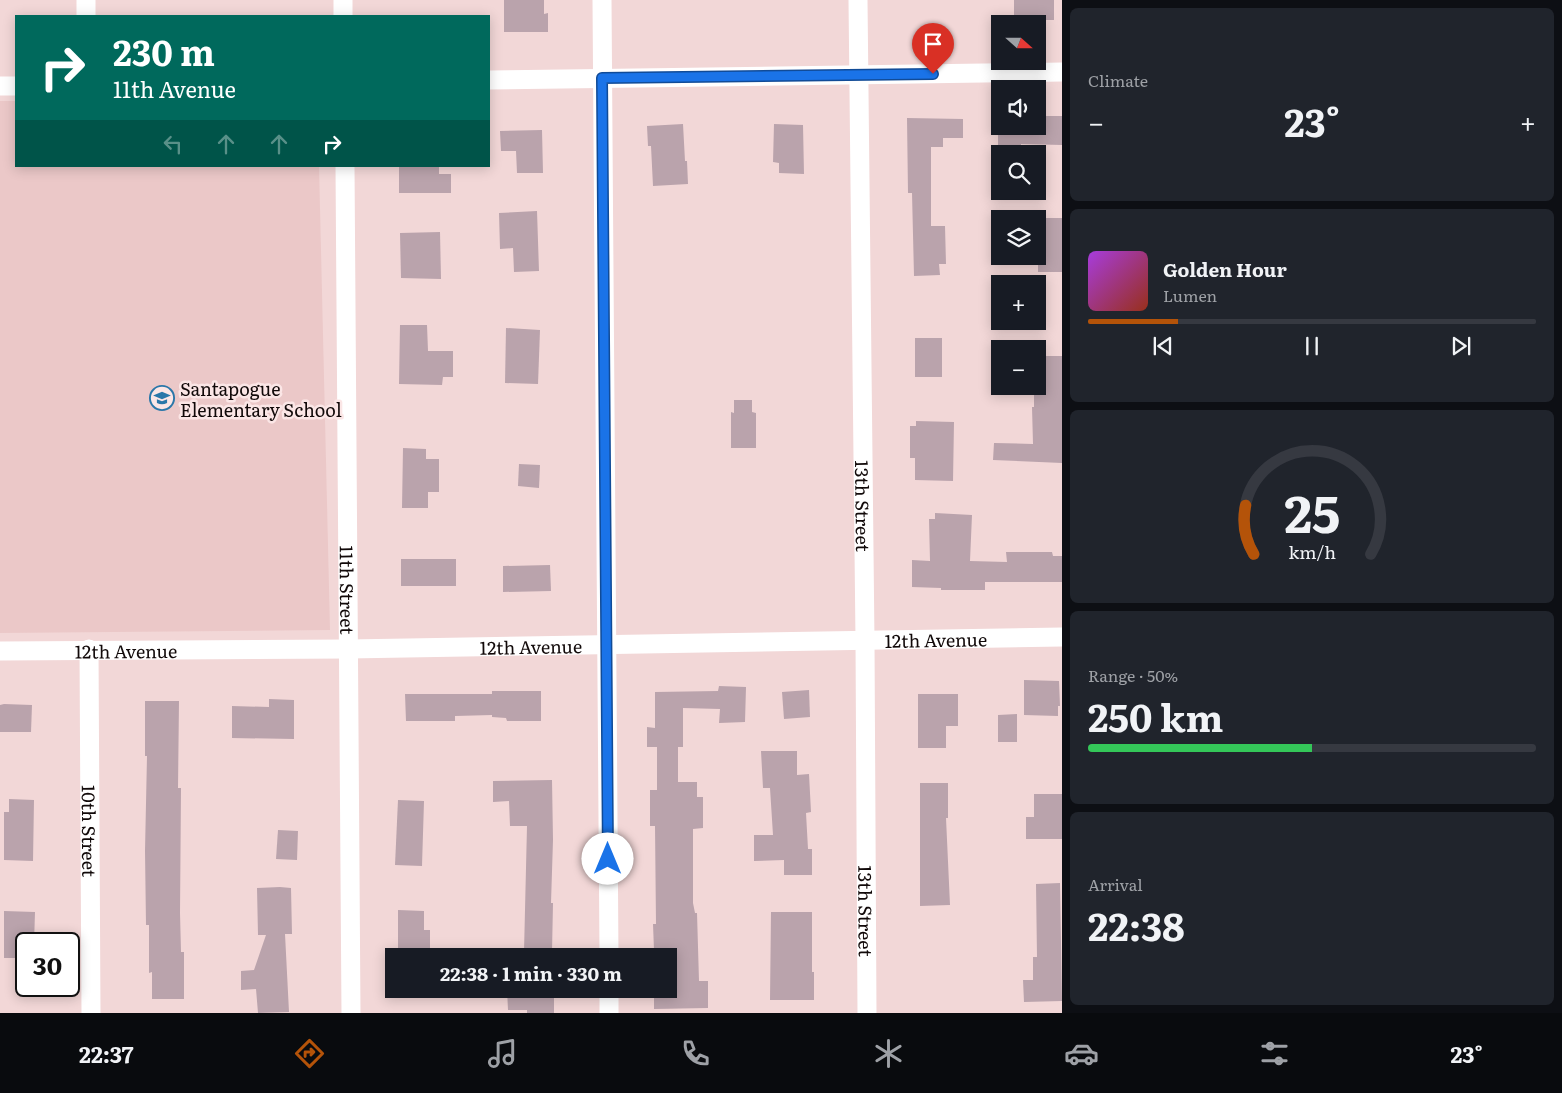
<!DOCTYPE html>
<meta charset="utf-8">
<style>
:root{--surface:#171b24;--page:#20242c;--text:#f1f3f6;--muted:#9ea1a6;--line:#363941;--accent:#b45309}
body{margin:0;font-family:Literata,serif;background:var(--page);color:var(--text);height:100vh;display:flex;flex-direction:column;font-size:19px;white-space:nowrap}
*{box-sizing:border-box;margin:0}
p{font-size:16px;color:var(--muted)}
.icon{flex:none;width:28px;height:28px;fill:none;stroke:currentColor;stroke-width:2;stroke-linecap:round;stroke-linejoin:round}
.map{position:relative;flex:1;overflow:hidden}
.drawer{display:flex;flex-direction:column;gap:8px;padding:8px;background:#0d0f14;width:500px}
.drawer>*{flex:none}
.hud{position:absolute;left:15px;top:15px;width:475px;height:152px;border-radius:0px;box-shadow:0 2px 12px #0003;background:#00695c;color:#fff;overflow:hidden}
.needle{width:32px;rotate:111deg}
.fabs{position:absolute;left:991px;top:15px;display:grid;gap:10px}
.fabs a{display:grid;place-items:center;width:55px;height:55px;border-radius:0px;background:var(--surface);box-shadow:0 2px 12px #0003;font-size:25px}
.speed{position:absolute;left:15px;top:932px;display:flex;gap:10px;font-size:25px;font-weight:700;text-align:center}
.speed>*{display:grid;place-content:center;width:65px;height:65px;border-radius:50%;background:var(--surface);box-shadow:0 2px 12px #0003;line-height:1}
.speed .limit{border:2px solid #111;border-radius:8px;background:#fff;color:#111}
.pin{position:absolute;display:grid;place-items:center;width:42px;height:42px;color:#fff;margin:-51px -21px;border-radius:50% 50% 50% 0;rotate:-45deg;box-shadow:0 0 5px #0007}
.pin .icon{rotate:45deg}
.me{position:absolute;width:55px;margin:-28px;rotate:0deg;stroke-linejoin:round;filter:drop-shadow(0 0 4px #0008)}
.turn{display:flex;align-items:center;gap:18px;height:105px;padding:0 15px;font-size:22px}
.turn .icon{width:65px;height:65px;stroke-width:2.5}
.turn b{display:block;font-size:35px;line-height:42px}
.lanes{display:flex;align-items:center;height:48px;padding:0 15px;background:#0003;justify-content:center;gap:25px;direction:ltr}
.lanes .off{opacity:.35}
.big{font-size:38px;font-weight:700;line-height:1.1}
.drawer .widget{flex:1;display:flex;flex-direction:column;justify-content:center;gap:8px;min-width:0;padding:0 18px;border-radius:8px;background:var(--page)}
.drawer .dial{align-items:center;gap:0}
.dial svg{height:130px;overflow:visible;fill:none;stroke:var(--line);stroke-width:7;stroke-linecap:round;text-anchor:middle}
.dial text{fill:var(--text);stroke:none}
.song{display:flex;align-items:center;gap:15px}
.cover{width:60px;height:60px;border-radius:8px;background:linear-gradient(135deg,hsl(280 70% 55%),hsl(10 70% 35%))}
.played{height:5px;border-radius:2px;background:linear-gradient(90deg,var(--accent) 20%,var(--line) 20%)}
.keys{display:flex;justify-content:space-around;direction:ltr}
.heat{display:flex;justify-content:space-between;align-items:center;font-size:28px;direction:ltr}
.charge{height:8px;border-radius:4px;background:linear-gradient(90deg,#34c759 50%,var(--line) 0)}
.trip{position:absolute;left:385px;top:948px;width:292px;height:50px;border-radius:0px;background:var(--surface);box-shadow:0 2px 12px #0003;font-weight:700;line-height:50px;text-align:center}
.tab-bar{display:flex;height:80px;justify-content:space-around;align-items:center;background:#090b0e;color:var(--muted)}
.tab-bar .icon{width:35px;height:35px}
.tab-bar .current{color:var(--accent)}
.tab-bar b{font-size:22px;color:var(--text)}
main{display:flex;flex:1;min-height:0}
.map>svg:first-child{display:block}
</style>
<main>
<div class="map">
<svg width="1062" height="1013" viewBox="0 0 1062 1013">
<rect width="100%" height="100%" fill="#f2d7d7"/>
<path fill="#ebc8c8" d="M0 101H16V166H319L330 630 0 633Z"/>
<g fill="#baa3ac">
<path d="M504 0H544V14L548 13V32H504Z"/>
<rect x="1014" y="0" width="40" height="20"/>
<path d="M1038 116H1062V145L1021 144V149L998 148V126H1038Z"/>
<path d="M907 118 963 119V138H943V147H931V226H945L946 264H939L940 275 914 276 912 193H908Z"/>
<path d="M683 124 685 161H687L688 184 653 186 651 146H648L647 126Z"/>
<path d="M774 124 803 125 804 174 779 173V163L773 162Z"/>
<path d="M542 130 543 173H517L516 151H501L500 131Z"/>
<path d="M399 166H439V174H451V193H399Z"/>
<path d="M537 211 539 271 514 272 513 248 500 249 499 213Z"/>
<rect x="1038" y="218" width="24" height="54"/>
<path d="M440 232 441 279 401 278 400 233Z"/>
<path d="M400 325H427L428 351H453V377H443L442 385 399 384Z"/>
<path d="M506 328 540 330 538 384 505 383Z"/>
<rect x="915" y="338" width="27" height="39"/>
<path d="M1040 356H1062V463L993 460 994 443 1033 444 1032 407H1034V386H1038V383H1040Z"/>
<path d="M734 400H752V412L756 413V448H731V412L734 413Z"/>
<path d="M916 421 954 422 953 481 915 480V458H910V426H916Z"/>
<path d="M403 448 426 449V459H439V492H428V508H402Z"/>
<path d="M519 464 540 465 539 488 518 486Z"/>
<path d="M935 513 972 515 970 561 1007 562 1006 552H1052L1053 556H1062V582H985V590H941V588L912 587V560L930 561 929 519H935Z"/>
<rect x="401" y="559" width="55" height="27"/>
<path d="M550 565 551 591 503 592V566Z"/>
<path d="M1024 680 1059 681 1060 706H1058V716L1024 715Z"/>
<path d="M719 686 746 687 745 722 719 723 720 709 683 708V747H678V782H697V797H703V828L693 829V903L695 913H697L699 981H708V1008L654 1009V989H669V950H654L653 924H656L655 826H650V790H657V747H647V727L655 728V692L718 691Z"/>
<path d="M809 690 810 717 784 719 782 692Z"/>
<path d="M492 691H541V721H507L506 718 492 717V715L455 716V721H406L405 694H492Z"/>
<path d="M918 694H958V726H946V748H918Z"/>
<path d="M269 699 294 700V739L232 738V706L269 707Z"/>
<path d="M145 701H179L178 788H181L180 913 181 952H184V999H152V972L149 973V925H146L145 851 147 756H145Z"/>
<path d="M4 704 32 705 31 732H0V705Z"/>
<path d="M1017 714V742H998V715Z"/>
<path d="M761 751H797V775L809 774 811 812 806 813 808 849H812V875H784V860L754 861V835H773L770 788H763Z"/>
<path d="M552 780 553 840 551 903H553L552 952H524L527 826H510L509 801 493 802V781Z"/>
<path d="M920 783H948V818H946L950 905 920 906Z"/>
<path d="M1034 794H1062V839H1026V817H1034Z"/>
<path d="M9 799 34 800 33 861 4 860V812H9Z"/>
<path d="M398 800 424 801 422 866 395 865Z"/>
<path d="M278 830 298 831 297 860 276 859Z"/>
<path d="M1060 883 1062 1001 1024 1002 1023 980H1033V957H1037L1036 884Z"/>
<path d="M280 887 291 888 292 934H285L289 1012 258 1013 256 989 241 990V971L254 970 266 935H258L257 888Z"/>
<path d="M398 910 424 911V930H430V956H398Z"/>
<path d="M4 911 35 912 34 944H26V958H4Z"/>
<path d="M771 912H812V972H814V1000H770Z"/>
<path d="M507 989H554V1013H527V1010H508Z"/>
</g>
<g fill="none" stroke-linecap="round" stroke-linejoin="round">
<g stroke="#fff" stroke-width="19">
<path d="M86 0V16"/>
<path d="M343 0V16"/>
<path d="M602 0 609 956"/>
<path id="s1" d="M858 0 865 641 867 1013"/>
<path d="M489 80 1062 72"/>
<path d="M0 86H16"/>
<path id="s2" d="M345 166 351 1013"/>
<path id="s3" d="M89 649 91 1013"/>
<path id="s4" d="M0 651 348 649 1062 637"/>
<path d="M609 989V1013"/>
</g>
</g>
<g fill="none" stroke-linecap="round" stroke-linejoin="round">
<defs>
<path id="route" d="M608 859 602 78 933 74"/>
</defs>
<use href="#route" stroke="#114b97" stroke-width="12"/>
<use href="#route" stroke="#1a73e8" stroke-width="9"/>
</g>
<defs>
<symbol id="school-ring" viewBox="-11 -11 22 22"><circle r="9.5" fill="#fbe6e6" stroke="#2a77a9" stroke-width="1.5"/><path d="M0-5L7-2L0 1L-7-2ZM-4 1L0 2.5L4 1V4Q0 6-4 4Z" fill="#2a77a9"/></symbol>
</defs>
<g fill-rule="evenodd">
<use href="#school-ring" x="148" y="384" width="28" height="28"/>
</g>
<g text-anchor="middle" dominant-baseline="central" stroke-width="5" stroke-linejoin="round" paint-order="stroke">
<g font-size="18" fill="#110909" stroke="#fbe6e6" text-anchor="start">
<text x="180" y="388">Santapogue<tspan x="180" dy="21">Elementary School</tspan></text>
</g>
<g font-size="18" fill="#110909" stroke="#fbe6e6">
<text stroke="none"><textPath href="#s1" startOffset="506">13th Street</textPath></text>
<text stroke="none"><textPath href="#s2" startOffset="424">11th Street</textPath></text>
<text stroke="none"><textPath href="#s4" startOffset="936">12th Avenue</textPath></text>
<text stroke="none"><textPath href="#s4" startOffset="531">12th Avenue</textPath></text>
<text stroke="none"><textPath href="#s4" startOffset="126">12th Avenue</textPath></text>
<text stroke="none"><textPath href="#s3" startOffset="182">10th Street</textPath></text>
<text stroke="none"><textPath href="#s1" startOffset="911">13th Street</textPath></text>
</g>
</g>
</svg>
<div class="fabs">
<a><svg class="needle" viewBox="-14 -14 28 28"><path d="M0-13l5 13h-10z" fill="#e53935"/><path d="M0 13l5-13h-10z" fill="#9ea1a6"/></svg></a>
<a><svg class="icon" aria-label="sound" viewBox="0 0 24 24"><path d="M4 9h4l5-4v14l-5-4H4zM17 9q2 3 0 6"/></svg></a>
<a><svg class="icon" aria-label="search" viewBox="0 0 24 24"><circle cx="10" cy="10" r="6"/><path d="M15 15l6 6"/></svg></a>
<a><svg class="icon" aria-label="layers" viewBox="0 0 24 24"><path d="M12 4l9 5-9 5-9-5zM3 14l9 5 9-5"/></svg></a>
<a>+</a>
<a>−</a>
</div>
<div class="speed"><div class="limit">30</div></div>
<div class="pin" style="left:933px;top:74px;background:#d93025"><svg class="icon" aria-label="arrive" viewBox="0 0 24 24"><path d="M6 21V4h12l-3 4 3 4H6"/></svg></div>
<svg class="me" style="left:608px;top:859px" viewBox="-20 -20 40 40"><circle r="19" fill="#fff"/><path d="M0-13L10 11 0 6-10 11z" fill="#1a73e8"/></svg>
<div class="trip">22:38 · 1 min · 330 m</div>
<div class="hud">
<div class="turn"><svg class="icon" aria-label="right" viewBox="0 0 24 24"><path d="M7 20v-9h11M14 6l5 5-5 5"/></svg><div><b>230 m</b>11th Avenue</div></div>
<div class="lanes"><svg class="icon off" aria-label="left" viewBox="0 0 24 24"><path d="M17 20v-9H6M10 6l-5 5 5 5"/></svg><svg class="icon off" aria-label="ahead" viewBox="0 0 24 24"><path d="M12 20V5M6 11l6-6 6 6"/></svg><svg class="icon off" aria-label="ahead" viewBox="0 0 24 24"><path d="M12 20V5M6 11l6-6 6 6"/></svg><svg class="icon" aria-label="right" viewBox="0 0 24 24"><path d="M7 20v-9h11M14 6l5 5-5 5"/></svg></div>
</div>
</div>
<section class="drawer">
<div class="widget"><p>Climate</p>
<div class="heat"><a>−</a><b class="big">23°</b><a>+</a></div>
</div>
<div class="widget">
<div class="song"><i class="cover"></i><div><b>Golden Hour</b><p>Lumen</p></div></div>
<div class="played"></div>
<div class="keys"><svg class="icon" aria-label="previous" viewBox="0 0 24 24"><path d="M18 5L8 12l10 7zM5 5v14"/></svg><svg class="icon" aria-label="pause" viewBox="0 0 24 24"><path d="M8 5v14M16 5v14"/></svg><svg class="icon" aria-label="next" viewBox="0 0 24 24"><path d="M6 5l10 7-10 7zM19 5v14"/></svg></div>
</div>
<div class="widget dial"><svg viewBox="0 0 100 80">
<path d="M14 69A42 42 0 1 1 86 69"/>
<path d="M14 69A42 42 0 0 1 9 39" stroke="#b45309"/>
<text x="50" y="56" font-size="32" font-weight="700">25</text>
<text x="50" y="72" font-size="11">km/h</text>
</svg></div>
<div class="widget"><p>Range · 50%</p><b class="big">250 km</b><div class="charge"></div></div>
<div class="widget"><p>Arrival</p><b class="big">22:38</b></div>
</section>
</main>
<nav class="tab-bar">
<b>22:37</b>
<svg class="icon current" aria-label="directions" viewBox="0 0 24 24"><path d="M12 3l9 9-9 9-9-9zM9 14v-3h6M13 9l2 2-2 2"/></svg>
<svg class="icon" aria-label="music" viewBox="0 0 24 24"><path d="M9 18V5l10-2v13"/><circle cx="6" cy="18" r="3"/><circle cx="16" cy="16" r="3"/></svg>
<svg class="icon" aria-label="phone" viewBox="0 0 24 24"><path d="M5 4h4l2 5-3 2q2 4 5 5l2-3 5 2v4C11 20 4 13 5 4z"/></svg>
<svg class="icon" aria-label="climate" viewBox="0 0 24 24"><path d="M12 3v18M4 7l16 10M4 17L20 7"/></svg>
<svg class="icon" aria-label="car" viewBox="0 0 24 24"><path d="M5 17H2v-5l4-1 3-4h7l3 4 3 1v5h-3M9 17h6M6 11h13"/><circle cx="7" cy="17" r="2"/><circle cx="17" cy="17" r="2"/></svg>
<svg class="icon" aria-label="filters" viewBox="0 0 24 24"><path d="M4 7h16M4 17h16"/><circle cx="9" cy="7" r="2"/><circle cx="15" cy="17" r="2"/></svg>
<b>23°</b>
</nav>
